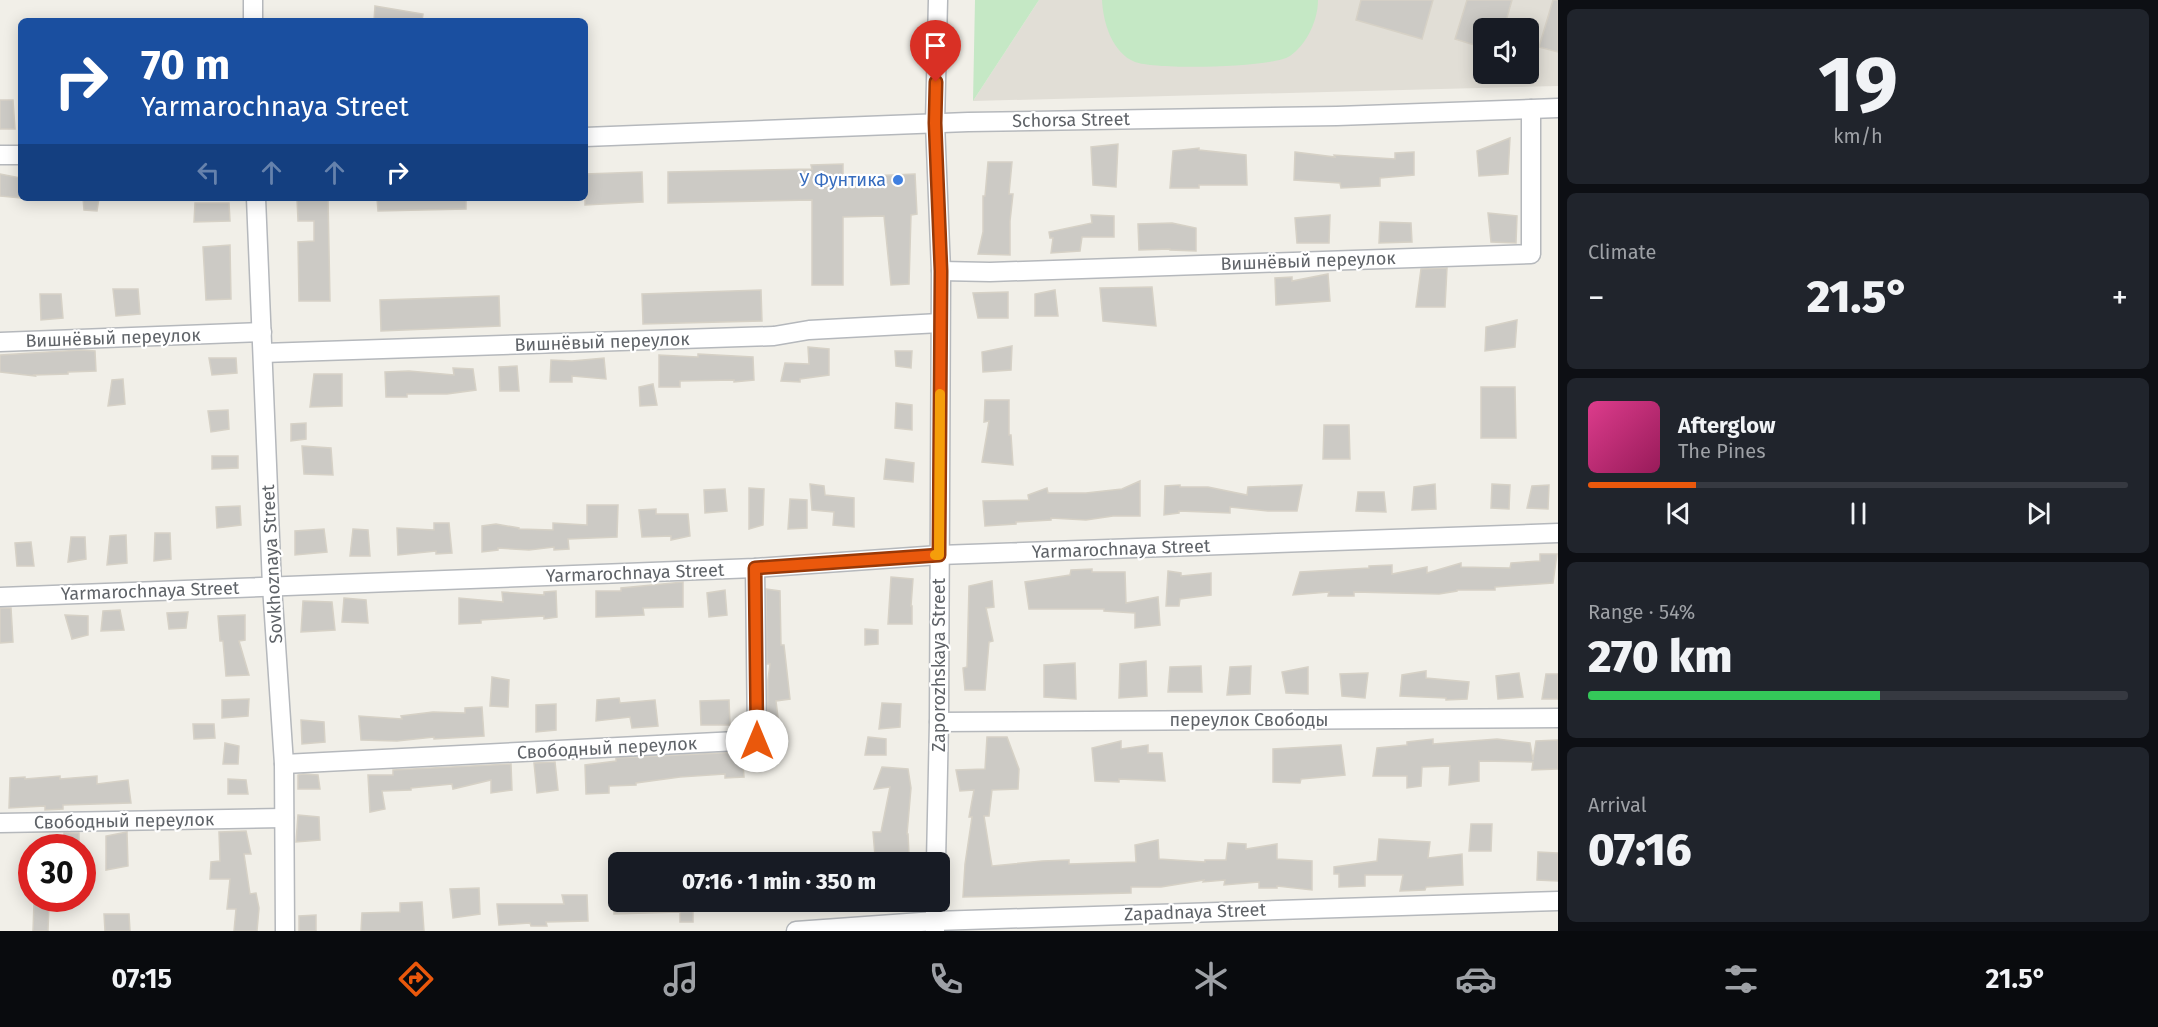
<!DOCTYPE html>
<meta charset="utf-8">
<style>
:root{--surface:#171b24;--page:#20242c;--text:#f1f3f6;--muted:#9ea1a6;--line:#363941;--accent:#ea580c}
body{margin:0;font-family:"Fira Sans",sans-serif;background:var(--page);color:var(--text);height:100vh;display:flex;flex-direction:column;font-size:22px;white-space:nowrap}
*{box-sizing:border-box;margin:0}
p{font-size:20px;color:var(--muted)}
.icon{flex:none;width:33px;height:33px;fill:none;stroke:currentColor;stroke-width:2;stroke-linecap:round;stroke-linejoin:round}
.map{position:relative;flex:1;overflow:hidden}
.sheet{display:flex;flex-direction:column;gap:9px;padding:9px;background:#0d0f14;width:600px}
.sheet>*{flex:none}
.guide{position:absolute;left:18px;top:18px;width:570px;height:183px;border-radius:9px;box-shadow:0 3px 15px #0003;background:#1a4fa0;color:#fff;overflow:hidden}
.buttons{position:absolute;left:1473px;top:18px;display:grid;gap:12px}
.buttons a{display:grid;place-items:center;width:66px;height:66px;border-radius:9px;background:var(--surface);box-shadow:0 3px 15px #0003;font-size:30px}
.speed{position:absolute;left:18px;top:834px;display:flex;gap:12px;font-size:30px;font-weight:700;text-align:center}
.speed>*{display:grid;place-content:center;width:78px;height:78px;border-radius:50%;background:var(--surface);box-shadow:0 3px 15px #0003;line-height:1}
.speed .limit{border:9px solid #d22;background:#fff;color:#111}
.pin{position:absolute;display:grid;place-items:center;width:51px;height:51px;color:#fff;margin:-62px -26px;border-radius:50% 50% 50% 0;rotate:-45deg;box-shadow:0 0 6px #0007}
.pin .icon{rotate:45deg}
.me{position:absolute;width:66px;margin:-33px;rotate:0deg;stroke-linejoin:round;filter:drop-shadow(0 0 4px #0008)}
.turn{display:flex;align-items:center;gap:21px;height:126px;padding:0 24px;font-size:27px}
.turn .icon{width:78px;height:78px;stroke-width:2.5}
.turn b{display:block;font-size:42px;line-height:51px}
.lanes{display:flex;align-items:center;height:57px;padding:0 24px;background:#0003;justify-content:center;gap:30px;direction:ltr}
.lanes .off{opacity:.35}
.big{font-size:45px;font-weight:800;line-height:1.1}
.sheet .widget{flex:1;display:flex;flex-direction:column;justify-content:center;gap:9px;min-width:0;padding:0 21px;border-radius:9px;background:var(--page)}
.sheet .dial{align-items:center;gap:0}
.dial b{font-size:78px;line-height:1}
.song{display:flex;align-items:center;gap:18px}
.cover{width:72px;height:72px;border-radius:9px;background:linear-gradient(135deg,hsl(330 70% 55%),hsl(330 70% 35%))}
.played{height:6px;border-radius:3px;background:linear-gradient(90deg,var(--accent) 20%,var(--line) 20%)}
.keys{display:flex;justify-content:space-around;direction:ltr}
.heat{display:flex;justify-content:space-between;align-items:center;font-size:33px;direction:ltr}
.charge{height:9px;border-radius:4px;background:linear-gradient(90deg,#34c759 54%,var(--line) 0)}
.trip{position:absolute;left:608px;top:852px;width:342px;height:60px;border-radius:9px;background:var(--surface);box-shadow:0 3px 15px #0003;font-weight:800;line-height:60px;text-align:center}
.tabs{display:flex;height:96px;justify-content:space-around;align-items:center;background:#090b0e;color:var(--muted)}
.tabs .icon{width:42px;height:42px}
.tabs .active{color:var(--accent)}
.tabs b{font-size:27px;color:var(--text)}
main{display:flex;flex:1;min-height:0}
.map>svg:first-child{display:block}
</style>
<main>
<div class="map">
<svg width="1558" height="931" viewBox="0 0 1558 931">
<rect width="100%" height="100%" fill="#f1efe8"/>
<path fill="#e1ded6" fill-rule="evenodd" d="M1039 0H1558V86L973 101ZM1484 28H1528V74H1484Z"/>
<g fill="#c5e8c5">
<path d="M975 0H1039L973 101Z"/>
<path d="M1102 0H1318C1318 20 1307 44 1290 56 1272 68 1156 70 1135 62 1112 53 1103 22 1102 0Z"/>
</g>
<g fill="#cccac5" stroke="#d6d1c6" stroke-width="1.5">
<path d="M1361 0H1433L1422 39 1356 20Z"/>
<path d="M1467 0H1512L1504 28H1484V48L1455 39Z"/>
<path d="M1553 0H1558V52L1539 47Z"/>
<path d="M375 6 423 14 422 21H374Z"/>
<path d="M0 100H13L15 129H0Z"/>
<path d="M1510 138 1508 174 1479 176 1477 151Z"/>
<path d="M1118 144 1116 187 1093 185 1091 147Z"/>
<path d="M1199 148V150L1246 155 1247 185H1199V188H1170L1173 151Z"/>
<path d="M1295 152 1335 157 1334 155 1395 159V153L1414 152V175L1380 178V186L1341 188 1340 183 1294 180Z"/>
<path d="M988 162H1012L1009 194H1013L1010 221V255L978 254 983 232V196H985Z"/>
<path d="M843 164V177L915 174 917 214 911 215 909 284 891 285 884 216 843 217V285H812V200L668 203V172L812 169 811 165Z"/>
<path d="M642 172 643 202 585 205V174Z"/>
<path d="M0 174 21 178V198L0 196Z"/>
<path d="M83 198H99L97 211 84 210Z"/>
<path d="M297 198H328L330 301H299L298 242 314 241V221H298Z"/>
<path d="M377 198H466V209L378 211Z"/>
<path d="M195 203H229L230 221 194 222Z"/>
<path d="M1488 213 1517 216 1516 243 1491 242Z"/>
<path d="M1091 215 1114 216V237H1082L1080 251 1051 253 1053 238H1050L1049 232 1092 223Z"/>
<path d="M1330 215 1329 243H1297L1295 218Z"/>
<path d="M1380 222 1411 223 1412 242 1379 243Z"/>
<path d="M1172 223 1196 228V251L1170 250V249L1139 250 1138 224Z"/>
<path d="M230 245 231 299 206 300 203 247Z"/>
<path d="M1447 268 1445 307H1416L1421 269Z"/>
<path d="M1328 274 1330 301 1276 305 1275 278 1292 277V281Z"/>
<path d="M1152 287 1156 326 1103 321 1100 288Z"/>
<path d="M113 289H138L140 314 116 316Z"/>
<path d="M761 290 762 321 643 324 642 294Z"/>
<path d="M1055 290 1058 316H1035V294Z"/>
<path d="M1008 292V318H978L973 293Z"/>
<path d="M40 294H61L63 318 41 320Z"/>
<path d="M499 296 500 326 381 331 380 300Z"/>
<path d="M1517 320 1515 347 1485 351 1486 327Z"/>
<path d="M1012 346 1011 370 983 372 982 352Z"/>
<path d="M808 347 829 349V375L800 379V382L781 381 785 363 809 364Z"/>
<path d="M81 350 95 351 96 371 68 372V374L34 375 35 376 0 372V355Z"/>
<path d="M895 351H912L911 368 896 366Z"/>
<path d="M698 354 753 357 754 380 734 382V380L680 381V387H659V355L698 357Z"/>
<path d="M209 358H236L237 373 212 375Z"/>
<path d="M604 358 606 379 572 376V382H550L551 360 572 361Z"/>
<path d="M517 366 519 391H500L499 367Z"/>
<path d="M453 368 473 369 476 390 447 394H407V397H386L385 372 409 371 454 375Z"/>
<path d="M314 374H342V406L310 407Z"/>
<path d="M123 379 125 404 108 406 112 380Z"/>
<path d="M653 384 657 405 640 406 639 387Z"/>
<path d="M1481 387H1515L1516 438H1481Z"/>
<path d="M985 400H1009V435H1011L1013 465 982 462 989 421 984 422Z"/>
<path d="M896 403 912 405V430L895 428Z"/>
<path d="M228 410 229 429 211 432 208 411Z"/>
<path d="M306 423V439L291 441V424Z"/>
<path d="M1324 425H1349L1350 459H1323Z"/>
<path d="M302 446 331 448 333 475 304 474Z"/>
<path d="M212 456H238V468L212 469Z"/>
<path d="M886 459 914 463 913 482 884 479Z"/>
<path d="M1140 481V516H1113L1086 520 1051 518V520L1016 522V524L985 526 983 501 1029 500 1028 495 1047 488 1048 493H1086L1122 489Z"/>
<path d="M810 484 824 486 825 495 854 498V527L833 525 834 512 812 510Z"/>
<path d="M1435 484 1436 509 1412 510 1414 487Z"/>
<path d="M1492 484 1510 485 1509 509 1491 508Z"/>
<path d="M1180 485V487H1208L1247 495 1248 487 1302 485 1297 511H1268L1230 507V513L1179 511V513L1164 515 1165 486Z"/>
<path d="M1549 485 1548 509 1527 508 1532 486Z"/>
<path d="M749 488 764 489 763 525 749 529Z"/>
<path d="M725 489 727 511 705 513 704 490Z"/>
<path d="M1358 492H1384L1386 512 1356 511Z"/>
<path d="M790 499 807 500V528L788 529Z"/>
<path d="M587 505H618L617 537 568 539 569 549 554 550V547L529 550 498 548V550L482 552V526L496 524 519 528V529L553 530V523L587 525Z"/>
<path d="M240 506 241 525 217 528 216 507Z"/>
<path d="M656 509V514H688L690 536 671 540V536L642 537 639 510Z"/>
<path d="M434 523H449L452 553 436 554V551L398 555 397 528 434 530Z"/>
<path d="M324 529 327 552 295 555V531Z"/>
<path d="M353 529 368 530 370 556H350Z"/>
<path d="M155 533H170L171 559 154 561Z"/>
<path d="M126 535 127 563 107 565 110 536Z"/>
<path d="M71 537H85L86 559 68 562Z"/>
<path d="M31 542 34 566H17L15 543Z"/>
<path d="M1540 554H1557L1553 583 1495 587V590H1457V591L1439 594 1354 592V596H1328L1329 592 1293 595 1300 572 1369 568V566L1392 565V574L1427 567V573L1461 563V567L1510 568 1511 563 1540 561Z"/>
<path d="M1092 569V572H1125L1126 603 1158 597 1160 625 1135 628V613L1104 611V609H1029L1025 582 1070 575 1071 570Z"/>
<path d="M1168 571 1181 573V576L1211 573V595L1180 599 1179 606H1166Z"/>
<path d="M891 577 913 579 911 606H912V624H888Z"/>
<path d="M992 581 994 607 986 608 993 641 989 642 985 690H965L963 668 967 667 969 586Z"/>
<path d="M683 582V607L643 608 644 615 596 617V591H621V588Z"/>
<path d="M766 589 780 591 781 645H784L790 699 776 701 781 742 767 743 768 680 770 664H767Z"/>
<path d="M725 590 727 615 709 617 707 593Z"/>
<path d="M556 591 557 617 544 619V616L481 620V623L459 624V598L503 602 502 592 544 595V592Z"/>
<path d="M344 598 366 600 368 623 342 622Z"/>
<path d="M303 601 332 602 335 630 301 632Z"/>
<path d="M0 608H11L13 642 0 643Z"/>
<path d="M120 610 124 630 101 631 103 611Z"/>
<path d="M188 612 186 628 169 629 167 613Z"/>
<path d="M65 615 88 616V635L72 639Z"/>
<path d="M245 615V640L239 641 249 675 226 676 223 641H220L218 616Z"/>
<path d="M865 629 878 630V644L865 645Z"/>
<path d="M1146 661 1147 696 1119 698 1120 664Z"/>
<path d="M1075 663 1076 699 1044 697V665Z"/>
<path d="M1201 666 1202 692H1168L1170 667Z"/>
<path d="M1251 666 1250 694 1227 695 1230 667Z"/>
<path d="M1308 667V694L1286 693 1282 672Z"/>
<path d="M1426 671V678L1469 682 1467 699 1446 700V698L1400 696 1402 675Z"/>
<path d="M1368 673 1365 698 1342 696 1340 674Z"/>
<path d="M1519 673 1523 697 1498 699 1496 676Z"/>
<path d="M1546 674H1558V699H1542Z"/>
<path d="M492 677 509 680 508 707 490 706Z"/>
<path d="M619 698 620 703 655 700 658 726 632 728 630 717 596 721 597 700Z"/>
<path d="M249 699 248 716 222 718V700Z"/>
<path d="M729 700 730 725H701L700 701Z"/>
<path d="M882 703 901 704 900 727 879 729Z"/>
<path d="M556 704V730L536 732V705Z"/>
<path d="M482 707 484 736 434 739V737L397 741 361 740 359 716 402 719 401 716 433 712 465 713V708Z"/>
<path d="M301 720 324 722 325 742 302 744Z"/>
<path d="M193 724H214L215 738 194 739Z"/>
<path d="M868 737 886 739V755H865Z"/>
<path d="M987 737H1007L1019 769 1018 789 992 790 989 816H984L992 866 1042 861 1069 860V864L1136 862 1135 845 1158 840 1159 859 1205 862V860H1226L1228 843 1246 844V849L1277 844V859L1312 861V890L1277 886V888H1259V882L1224 885 1225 880 1203 882 1204 880 1161 887H1131V893L963 897 965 864 972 817H969L974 790 960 791 956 770 985 769Z"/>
<path d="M1433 739V744L1497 739 1530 743 1533 760 1536 741 1558 740V769L1532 770 1533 762 1479 761V781L1449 785 1450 766 1422 767 1421 786 1407 788V776H1373L1377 748 1407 745V742Z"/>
<path d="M1121 741V749L1148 745V753H1162L1165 781 1119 779V782L1095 781 1092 748Z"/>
<path d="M225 743 239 746 238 764H223Z"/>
<path d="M1341 745 1345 775 1301 779 1300 783 1273 782V749Z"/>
<path d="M742 752 744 777 725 778V774L680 777 636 783V785L609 786V793L586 794 585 765 616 761V758Z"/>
<path d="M555 762 558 790 537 793 534 763Z"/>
<path d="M511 764 512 790 491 793V780L453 789 452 784 411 788V790L382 791 385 809 370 812 368 775H393V770Z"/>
<path d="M882 767 908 769 911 788 907 834H908L909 855 875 856 873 832H881L890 787 874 789Z"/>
<path d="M303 774 318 775 320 789H298V775Z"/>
<path d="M60 776V779L97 776V784L128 780 131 803 63 805V809L45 810V806L9 808 10 778 25 777V779Z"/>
<path d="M228 779 246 780 248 794H228Z"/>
<path d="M298 815 319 817 320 840 296 842Z"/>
<path d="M1471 824H1492L1491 851H1469Z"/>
<path d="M246 831 251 854H244L250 894 256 893 259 908 257 931H234L236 909H227L230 879H210L211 862 220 861 219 832Z"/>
<path d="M127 832 128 866 106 870V836Z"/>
<rect x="64" y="833" width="15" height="15"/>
<path d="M1379 839 1430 842 1428 858 1462 854 1463 885 1426 887 1425 890 1400 891 1403 875H1365V886L1339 887V874H1334V867L1377 861Z"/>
<path d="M1538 852 1558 853V881L1537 880Z"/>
<path d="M479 888 480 914 453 918 450 889Z"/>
<path d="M562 895H587L588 921 546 922 547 926H531L530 923 499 925 497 904H564Z"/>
<path d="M422 902 424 931H361L362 913 400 912V903Z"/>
<path d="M615 902H693V922H680V912L614 914Z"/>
<path d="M34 903H49L48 931H33Z"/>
<path d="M104 914H129L130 931H105Z"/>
<path d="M316 915V931H299V916Z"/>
</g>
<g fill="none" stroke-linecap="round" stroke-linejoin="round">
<defs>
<g id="minor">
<path d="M253 0V21"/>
<path d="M585 137 968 122 1337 116 1558 108"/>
<path d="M0 155H21"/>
<path d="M256 198 272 586 284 764 285 931"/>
<path d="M941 271 990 272 1531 254V109"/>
<path d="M0 342 262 332"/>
<path d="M263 353 774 336 809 330 940 323"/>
<path d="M0 597 755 568 939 555 1558 533"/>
<path d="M939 722 1558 718"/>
<path d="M284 764 757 740 755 568"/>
<path d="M0 823 284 818"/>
<path d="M936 862 939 722 941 271 935 123 938 0"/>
<path d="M796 931 935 921 1558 901"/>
<path d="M935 931V902"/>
</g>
</defs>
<use href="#minor" stroke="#b5b8bc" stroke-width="21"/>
<use href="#minor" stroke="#fff" stroke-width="18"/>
</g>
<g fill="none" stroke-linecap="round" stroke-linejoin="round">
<defs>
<path id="route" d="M757 741 755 568 939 555 941 271 935 123 936 82"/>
</defs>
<use href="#route" stroke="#983908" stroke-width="15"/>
<use href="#route" stroke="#ea580c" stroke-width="10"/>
<path stroke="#f59e0b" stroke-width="10" d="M935 555H939L940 394"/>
</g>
<circle fill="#3f7fe0" stroke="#fff" stroke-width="2" cx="898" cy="180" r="6"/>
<g text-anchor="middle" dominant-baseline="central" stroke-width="4.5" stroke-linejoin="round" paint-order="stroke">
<g font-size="18" fill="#5f6368" stroke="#fff">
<text transform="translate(1071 120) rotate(-1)">Schorsa Street</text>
<text transform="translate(1308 261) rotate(-2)">Вишнёвый переулок</text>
<text transform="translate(113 338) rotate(-2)">Вишнёвый переулок</text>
<text transform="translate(602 342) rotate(-2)">Вишнёвый переулок</text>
<text transform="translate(1121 549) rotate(-2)">Yarmarochnaya Street</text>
<text transform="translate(272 564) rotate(-93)">Sovkhoznaya Street</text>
<text transform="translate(635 573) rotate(-2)">Yarmarochnaya Street</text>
<text transform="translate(150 591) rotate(-2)">Yarmarochnaya Street</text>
<text transform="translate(939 665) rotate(-90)">Zaporozhskaya Street</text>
<text x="1249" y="720">переулок Свободы</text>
<text transform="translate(607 748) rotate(-3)">Свободный переулок</text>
<text transform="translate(124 821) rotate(-1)">Свободный переулок</text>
<text transform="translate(1195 912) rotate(-2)">Zapadnaya Street</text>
</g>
<g font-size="18" fill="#366cbe" stroke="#fff" text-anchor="end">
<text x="886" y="180">У Фунтика</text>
</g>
</g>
</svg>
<div class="buttons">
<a><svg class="icon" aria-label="sound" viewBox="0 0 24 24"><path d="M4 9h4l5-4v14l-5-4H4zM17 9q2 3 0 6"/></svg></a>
</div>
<div class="speed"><div class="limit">30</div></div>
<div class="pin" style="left:936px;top:82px;background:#d93025"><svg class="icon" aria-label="arrive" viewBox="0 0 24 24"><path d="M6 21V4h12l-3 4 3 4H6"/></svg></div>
<svg class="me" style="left:757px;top:741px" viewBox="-20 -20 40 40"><circle r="19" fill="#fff"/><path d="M0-13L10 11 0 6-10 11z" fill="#ea580c"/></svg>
<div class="trip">07:16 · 1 min · 350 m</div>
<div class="guide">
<div class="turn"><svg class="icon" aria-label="right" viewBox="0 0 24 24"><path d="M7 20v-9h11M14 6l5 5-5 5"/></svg><div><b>70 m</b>Yarmarochnaya Street</div></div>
<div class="lanes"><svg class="icon off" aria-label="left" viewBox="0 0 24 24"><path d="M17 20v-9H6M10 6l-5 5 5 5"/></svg><svg class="icon off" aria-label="ahead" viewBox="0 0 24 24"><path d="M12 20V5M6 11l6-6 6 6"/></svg><svg class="icon off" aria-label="ahead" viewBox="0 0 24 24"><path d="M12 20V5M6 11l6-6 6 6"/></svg><svg class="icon" aria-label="right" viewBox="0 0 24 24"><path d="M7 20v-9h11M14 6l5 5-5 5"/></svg></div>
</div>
</div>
<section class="sheet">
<div class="widget dial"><b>19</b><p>km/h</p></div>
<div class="widget"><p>Climate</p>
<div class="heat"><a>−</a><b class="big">21.5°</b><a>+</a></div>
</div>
<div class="widget">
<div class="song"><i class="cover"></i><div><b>Afterglow</b><p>The Pines</p></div></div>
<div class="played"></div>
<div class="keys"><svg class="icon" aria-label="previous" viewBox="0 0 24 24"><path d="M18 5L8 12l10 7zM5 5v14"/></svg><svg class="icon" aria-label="pause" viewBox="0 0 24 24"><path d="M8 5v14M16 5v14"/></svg><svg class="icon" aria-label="next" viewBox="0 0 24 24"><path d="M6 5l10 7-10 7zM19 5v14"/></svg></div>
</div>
<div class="widget"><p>Range · 54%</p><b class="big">270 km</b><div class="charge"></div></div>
<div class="widget"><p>Arrival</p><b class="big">07:16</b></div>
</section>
</main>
<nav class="tabs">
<b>07:15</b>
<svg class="icon active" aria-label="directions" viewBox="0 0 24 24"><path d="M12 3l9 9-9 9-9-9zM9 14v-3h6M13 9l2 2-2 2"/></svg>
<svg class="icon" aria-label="music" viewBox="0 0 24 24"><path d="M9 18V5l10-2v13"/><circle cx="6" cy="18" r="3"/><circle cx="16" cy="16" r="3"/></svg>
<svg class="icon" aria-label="phone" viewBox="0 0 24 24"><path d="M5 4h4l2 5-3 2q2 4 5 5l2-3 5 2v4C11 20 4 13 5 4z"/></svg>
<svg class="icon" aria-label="climate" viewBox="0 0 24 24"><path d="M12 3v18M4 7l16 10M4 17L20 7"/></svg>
<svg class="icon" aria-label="car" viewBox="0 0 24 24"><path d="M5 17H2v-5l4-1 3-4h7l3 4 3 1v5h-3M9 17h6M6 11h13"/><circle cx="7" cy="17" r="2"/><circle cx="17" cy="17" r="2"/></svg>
<svg class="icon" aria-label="filters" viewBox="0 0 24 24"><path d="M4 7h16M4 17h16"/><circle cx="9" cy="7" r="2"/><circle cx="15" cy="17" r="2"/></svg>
<b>21.5°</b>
</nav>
